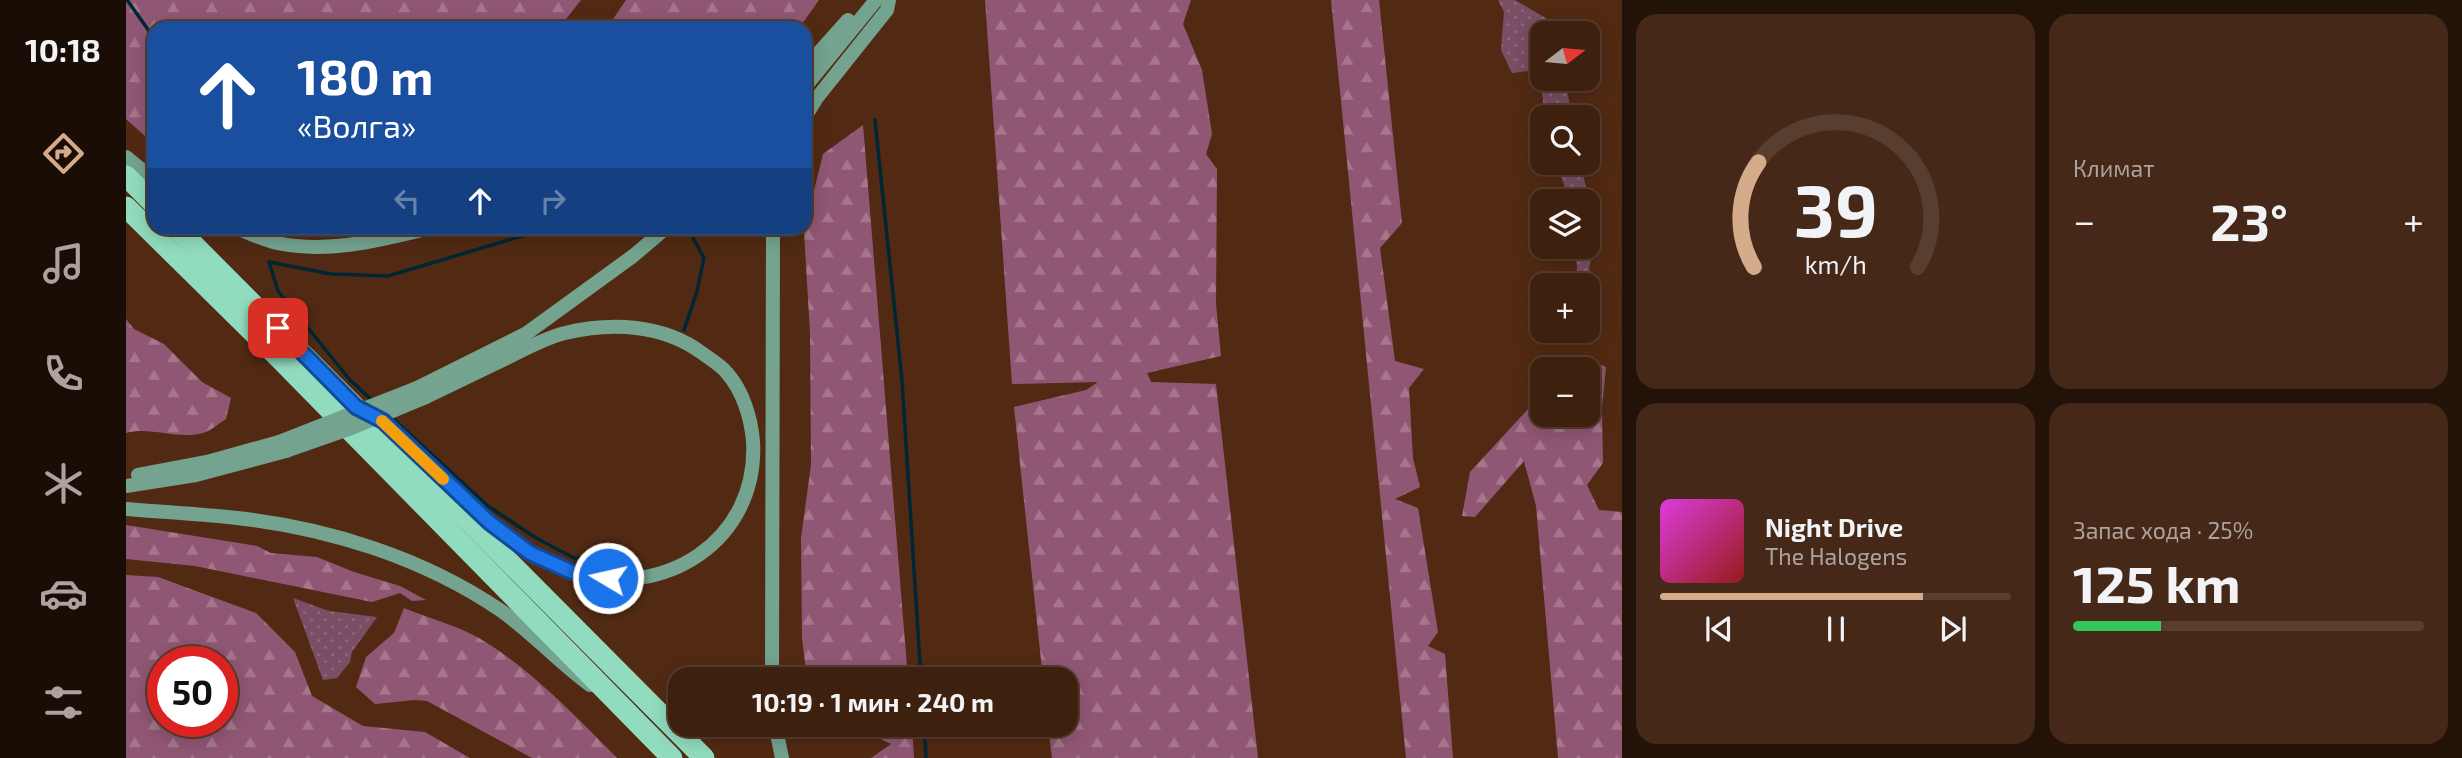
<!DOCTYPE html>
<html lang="ru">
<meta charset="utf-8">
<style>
:root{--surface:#3e200e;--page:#452817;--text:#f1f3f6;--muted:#ada39e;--line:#573e2e;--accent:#d6ab8b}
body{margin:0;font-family:"Exo 2",sans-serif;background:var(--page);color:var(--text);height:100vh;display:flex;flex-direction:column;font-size:26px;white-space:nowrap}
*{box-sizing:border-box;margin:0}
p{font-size:23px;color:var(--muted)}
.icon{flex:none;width:38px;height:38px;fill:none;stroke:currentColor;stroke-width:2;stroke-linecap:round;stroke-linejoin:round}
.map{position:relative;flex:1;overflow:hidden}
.details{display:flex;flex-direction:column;gap:14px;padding:14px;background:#221208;width:840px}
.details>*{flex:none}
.banner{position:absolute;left:21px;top:21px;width:665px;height:214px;border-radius:21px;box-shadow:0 4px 18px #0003,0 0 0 2px var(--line);background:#1a4fa0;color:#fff;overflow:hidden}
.needle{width:46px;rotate:74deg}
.tools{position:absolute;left:1404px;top:21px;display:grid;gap:14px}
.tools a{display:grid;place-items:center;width:70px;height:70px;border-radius:14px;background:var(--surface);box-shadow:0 4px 18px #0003,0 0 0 2px var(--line);font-size:35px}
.speed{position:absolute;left:21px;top:646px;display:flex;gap:14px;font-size:35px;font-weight:700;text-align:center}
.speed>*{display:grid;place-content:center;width:91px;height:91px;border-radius:50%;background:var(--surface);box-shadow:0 4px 18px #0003,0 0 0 2px var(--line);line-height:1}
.speed .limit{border:10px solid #d22;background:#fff;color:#111}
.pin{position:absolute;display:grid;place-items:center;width:60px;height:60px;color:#fff;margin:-30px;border-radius:14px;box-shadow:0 4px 10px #0006}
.me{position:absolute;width:77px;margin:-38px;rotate:279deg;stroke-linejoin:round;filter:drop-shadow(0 0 5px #0008)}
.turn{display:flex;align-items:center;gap:24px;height:147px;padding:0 35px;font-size:32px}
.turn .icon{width:91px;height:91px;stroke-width:2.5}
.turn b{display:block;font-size:49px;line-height:60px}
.lanes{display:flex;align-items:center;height:66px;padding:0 35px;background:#0003;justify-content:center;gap:35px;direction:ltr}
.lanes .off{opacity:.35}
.big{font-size:52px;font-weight:700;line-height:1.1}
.details .tile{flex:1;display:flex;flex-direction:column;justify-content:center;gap:10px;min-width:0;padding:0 24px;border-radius:21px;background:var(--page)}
.details .dial{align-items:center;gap:0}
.dial svg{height:182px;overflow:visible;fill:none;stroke:var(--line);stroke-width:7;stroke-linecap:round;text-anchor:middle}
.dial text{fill:var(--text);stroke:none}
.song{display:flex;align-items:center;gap:21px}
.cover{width:84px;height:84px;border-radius:10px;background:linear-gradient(135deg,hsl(300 70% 55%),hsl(0 70% 35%))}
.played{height:7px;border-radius:4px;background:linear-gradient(90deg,var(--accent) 75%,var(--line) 75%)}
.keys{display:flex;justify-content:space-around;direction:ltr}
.heat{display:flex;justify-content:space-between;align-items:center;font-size:38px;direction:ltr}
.charge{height:10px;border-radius:5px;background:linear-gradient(90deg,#34c759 25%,var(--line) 0)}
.details .tiles{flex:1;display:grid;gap:14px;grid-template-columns:repeat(2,1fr)}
.trip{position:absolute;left:542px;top:667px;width:410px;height:70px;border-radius:21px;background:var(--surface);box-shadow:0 4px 18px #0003,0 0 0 2px var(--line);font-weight:700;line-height:70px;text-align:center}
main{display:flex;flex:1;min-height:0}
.dock{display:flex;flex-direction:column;width:126px;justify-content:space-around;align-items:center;background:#190d06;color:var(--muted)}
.dock .icon{width:49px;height:49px}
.dock .active{color:var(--accent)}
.dock b{font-size:32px;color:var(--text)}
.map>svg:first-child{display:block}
</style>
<main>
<nav class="dock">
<b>10:18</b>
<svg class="icon active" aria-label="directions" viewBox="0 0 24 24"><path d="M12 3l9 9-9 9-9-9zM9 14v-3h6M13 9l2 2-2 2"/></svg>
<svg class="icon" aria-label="music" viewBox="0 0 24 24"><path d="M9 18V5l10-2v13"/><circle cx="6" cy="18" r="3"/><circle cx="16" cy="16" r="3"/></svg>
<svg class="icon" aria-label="phone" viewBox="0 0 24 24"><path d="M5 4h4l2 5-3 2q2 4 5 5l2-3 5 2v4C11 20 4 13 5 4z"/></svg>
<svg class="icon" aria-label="climate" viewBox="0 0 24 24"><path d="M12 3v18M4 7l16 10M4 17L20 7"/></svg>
<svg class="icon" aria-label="car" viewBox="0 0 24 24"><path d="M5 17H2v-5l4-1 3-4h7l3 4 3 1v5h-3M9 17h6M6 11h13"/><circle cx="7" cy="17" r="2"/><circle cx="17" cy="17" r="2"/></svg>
<svg class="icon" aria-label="filters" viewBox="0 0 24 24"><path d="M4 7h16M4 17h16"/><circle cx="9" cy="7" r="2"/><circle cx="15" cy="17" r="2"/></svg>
</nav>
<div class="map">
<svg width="1496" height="758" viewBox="0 0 1496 758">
<defs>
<pattern id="grass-dots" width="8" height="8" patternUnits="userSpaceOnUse" patternTransform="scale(1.75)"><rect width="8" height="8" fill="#7a4e64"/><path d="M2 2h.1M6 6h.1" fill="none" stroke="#8d6678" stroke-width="1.8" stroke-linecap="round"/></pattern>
<pattern id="forest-firs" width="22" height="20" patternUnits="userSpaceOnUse" patternTransform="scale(1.75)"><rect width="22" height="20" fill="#905774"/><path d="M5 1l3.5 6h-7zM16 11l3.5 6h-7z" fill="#a5768c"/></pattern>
</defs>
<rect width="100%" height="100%" fill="#522a13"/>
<g fill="url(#grass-dots)">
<path d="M1372 0H1389L1428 23 1430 33H1416V79H1439L1446 117H1417V99L1412 77 1402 71 1386 73 1375 50 1378 12Z"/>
<path d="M1429 163H1455L1470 239 1463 268 1470 297 1472 321 1461 325V285H1450L1451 266 1448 247H1461V201H1440L1438 184Z"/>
<path d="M167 598 203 611 251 617 226 652 224 662 211 678 197 680Z"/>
</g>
<g fill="url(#forest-firs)" fill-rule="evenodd">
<path d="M0 0H455L433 28H28V144L0 119Z"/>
<path d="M500 0H693L673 28H481Z"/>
<path d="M859 0H1065L1057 24 1076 70 1086 134 1080 154 1091 169 1090 304 1095 356 1021 373 1025 382 1090 384 1132 758H926L922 725 940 724V679H917L888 407 960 390 972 382 886 384Z"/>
<path d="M1205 0H1253L1276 223 1254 248 1269 361 1298 369 1283 388 1287 458 1294 487 1269 499 1292 508 1312 632 1302 646 1319 654 1327 758H1280Z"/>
<path d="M737 125 782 679H681L676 638 675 538 685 465 684 333 678 231 697 154Z"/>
<path d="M0 319 8 329 38 344 76 382 105 398 100 419C93 423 85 431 77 433 51 440 25 426 0 433Z"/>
<path d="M1455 357 1480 367 1476 408 1477 463 1461 485 1473 510 1496 512V758H1432L1410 506 1398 461 1349 517 1336 516 1344 472 1416 394V415H1461V369H1442Z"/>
<path d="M0 525 131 546 145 553 191 557 228 572 274 586 300 600 286 601 274 593 246 602 69 566 0 559Z"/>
<path d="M0 575 32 577 130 613 169 652 186 696 237 726 299 732 344 758H0ZM37 662H96V721H37Z"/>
<path d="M278 608C302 618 330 625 353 638 405 669 448 715 491 758H406L301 701 288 700 249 704 230 687 240 657 268 633Z"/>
<path d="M725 725H786L788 758H745L765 744Z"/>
</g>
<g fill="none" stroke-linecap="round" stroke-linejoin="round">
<g stroke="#002634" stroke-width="3.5">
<path d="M1 0 28 38"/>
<path d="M749 120 776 381 795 679"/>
<path d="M558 330 571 291 578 258 566 236"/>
<path d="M247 401 224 380 152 291 143 262 205 274 262 276 423 228"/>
<path d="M263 415 362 506 410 538 448 558 487 565 513 563"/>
<path d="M798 724 800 758"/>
</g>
<g stroke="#74a390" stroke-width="14">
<path d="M679 68 722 20"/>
<path d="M679 87 750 0"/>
<path d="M679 117 690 99 761 10 763 0"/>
<path d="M0 157 28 180"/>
<path d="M110 228C123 233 137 240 151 243 202 254 254 240 304 228"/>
<path d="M291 388 401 333 507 256 540 228"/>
<path d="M269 433C322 483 375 549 447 572 538 601 633 540 627 441 625 418 617 391 601 373 595 365 584 359 576 353 537 324 485 322 439 333 419 338 399 349 381 358 354 371 327 384 300 397"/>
<path d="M12 475 81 462 153 442"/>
<path d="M0 486 70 475 160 451"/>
<path d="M0 509C37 512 74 514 111 518 203 528 297 558 374 610 406 632 432 662 464 685"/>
<path d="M646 679 647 228"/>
<path d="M649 724 656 758"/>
</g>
<g stroke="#91dcbf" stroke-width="21">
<path d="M0 176 28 204"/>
<path d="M0 207 157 362 546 758"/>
<path d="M51 228 578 758"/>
</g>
<g stroke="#74a390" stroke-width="14">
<path d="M153 442 291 388"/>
<path d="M160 451 223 429 300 397"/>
</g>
</g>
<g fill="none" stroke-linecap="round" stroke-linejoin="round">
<defs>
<path id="route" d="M152 328 230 407 257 421 363 522 404 553 446 572 482 578"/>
</defs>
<use href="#route" stroke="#114b97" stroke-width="18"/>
<use href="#route" stroke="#1a73e8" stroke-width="12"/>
<path stroke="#f59e0b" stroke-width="12" d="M256 421 317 479"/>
</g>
</svg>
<div class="tools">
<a><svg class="needle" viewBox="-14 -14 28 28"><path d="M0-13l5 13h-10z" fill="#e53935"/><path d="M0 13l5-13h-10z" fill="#ada39e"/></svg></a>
<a><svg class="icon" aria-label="search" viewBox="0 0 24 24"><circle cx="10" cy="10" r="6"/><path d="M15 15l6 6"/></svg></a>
<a><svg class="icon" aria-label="layers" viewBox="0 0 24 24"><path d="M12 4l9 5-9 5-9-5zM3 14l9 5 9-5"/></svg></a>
<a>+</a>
<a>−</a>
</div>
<div class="speed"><div class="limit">50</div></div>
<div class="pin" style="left:152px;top:328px;background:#d93025"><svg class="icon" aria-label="arrive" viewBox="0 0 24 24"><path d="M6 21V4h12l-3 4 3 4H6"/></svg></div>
<svg class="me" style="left:482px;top:578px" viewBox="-20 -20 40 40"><circle r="17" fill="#1a73e8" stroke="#fff" stroke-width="3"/><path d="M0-11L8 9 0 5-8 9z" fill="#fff"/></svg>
<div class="trip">10:19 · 1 мин · 240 m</div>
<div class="banner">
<div class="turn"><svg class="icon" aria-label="ahead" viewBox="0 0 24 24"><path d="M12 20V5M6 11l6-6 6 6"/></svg><div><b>180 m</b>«Волга»</div></div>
<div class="lanes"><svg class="icon off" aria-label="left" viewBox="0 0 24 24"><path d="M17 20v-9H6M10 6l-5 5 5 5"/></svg><svg class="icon" aria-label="ahead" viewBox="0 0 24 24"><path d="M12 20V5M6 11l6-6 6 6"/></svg><svg class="icon off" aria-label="right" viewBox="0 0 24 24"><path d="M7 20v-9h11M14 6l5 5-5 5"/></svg></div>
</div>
</div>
<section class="details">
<div class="tiles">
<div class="tile dial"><svg viewBox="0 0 100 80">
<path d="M14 69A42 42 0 1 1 86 69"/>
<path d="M14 69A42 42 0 0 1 16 23" stroke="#d6ab8b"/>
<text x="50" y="56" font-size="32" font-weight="700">39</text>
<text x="50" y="72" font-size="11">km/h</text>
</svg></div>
<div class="tile"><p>Климат</p>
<div class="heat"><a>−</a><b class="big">23°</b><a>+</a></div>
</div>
<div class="tile">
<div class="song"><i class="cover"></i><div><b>Night Drive</b><p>The Halogens</p></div></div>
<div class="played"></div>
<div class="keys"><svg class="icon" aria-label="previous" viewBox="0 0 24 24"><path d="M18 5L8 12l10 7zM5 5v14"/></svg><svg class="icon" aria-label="pause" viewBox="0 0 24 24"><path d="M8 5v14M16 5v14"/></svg><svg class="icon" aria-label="next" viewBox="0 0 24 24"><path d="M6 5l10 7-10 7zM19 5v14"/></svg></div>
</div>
<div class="tile"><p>Запас хода · 25%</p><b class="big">125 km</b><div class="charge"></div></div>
</div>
</section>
</main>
